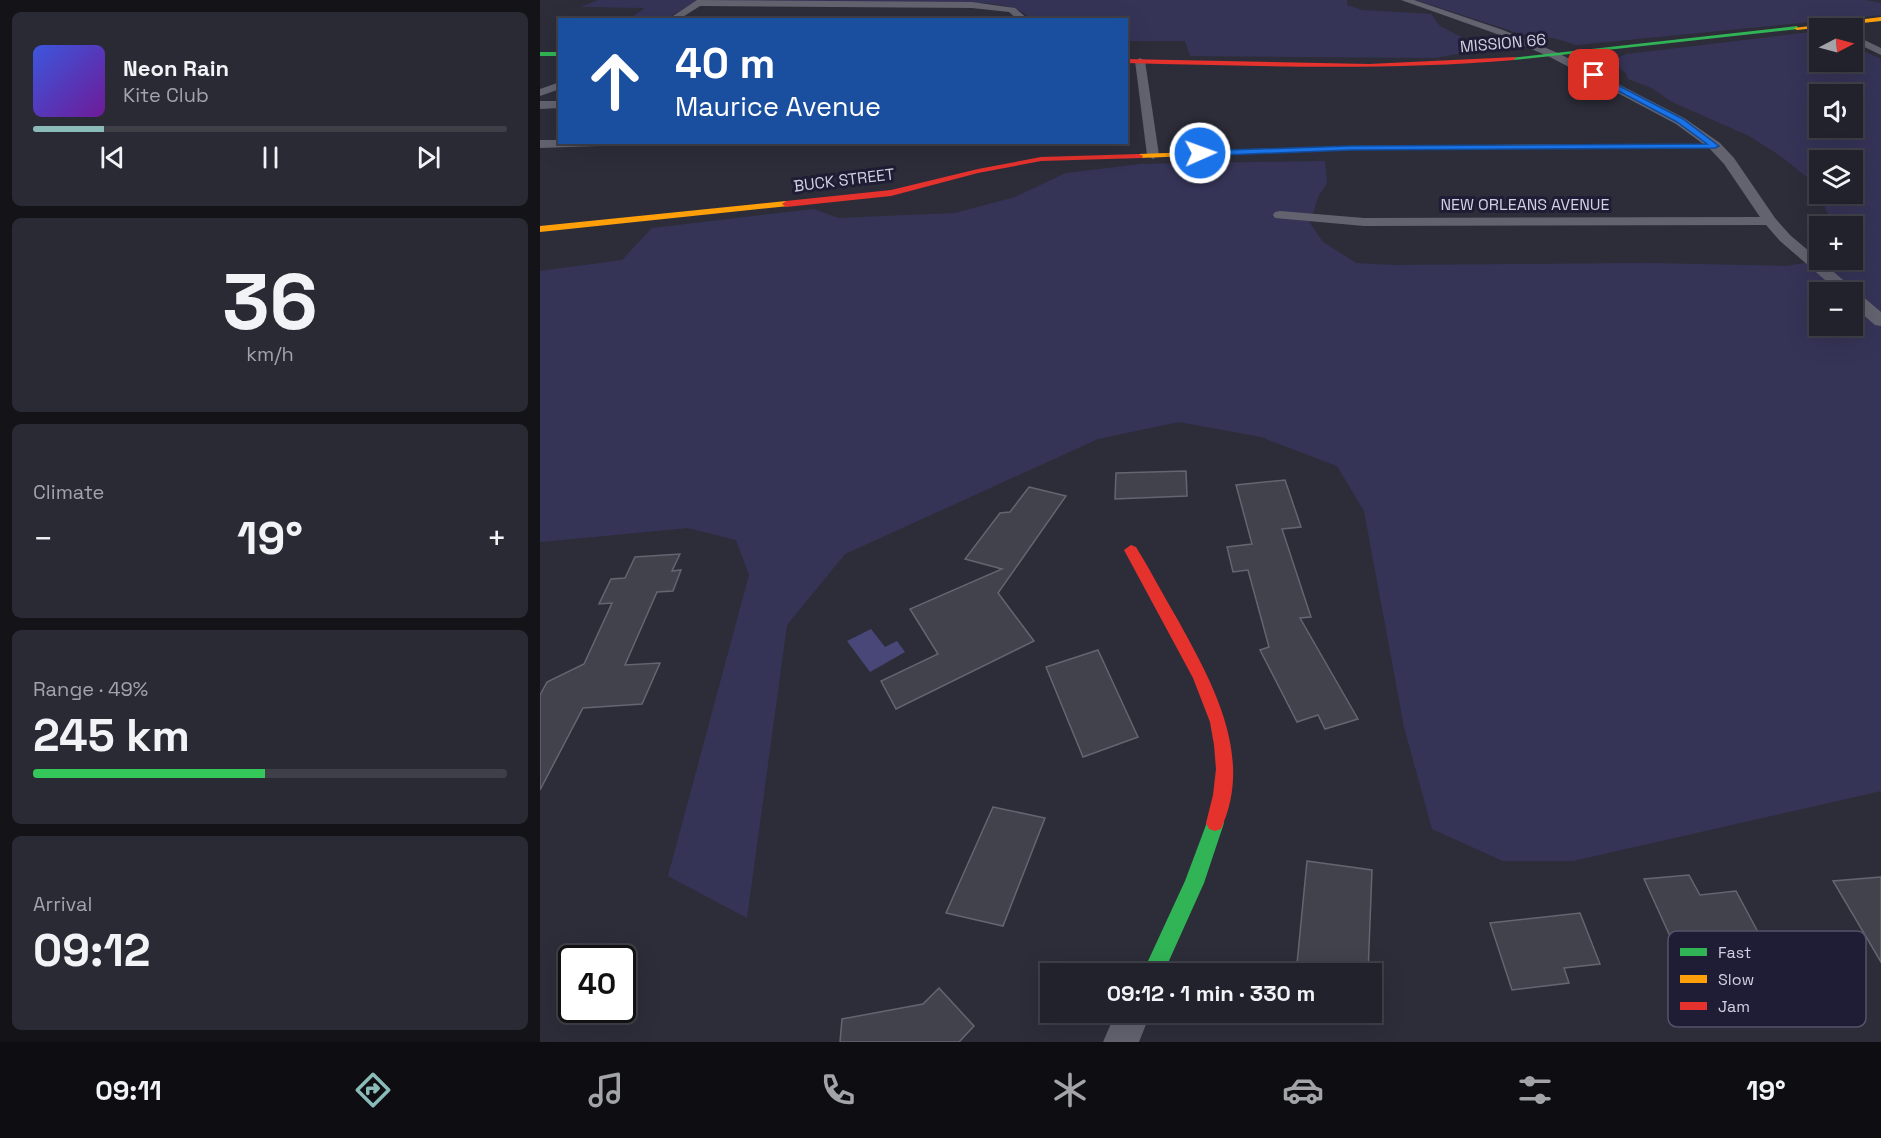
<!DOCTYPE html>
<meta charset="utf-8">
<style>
:root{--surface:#22222c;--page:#2a2a34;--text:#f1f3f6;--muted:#a2a4a9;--line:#3f3f48;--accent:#8bbbb9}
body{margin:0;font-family:"Space Grotesk",sans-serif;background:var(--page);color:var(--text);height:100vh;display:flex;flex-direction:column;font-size:22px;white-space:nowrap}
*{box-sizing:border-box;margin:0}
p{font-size:20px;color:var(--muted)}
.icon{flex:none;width:33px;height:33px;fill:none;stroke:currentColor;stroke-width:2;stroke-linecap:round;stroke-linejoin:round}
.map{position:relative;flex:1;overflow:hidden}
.drawer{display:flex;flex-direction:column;gap:12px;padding:12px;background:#131318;width:540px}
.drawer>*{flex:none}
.banner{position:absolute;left:18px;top:18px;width:570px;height:126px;border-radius:0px;box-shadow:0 6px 24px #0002,0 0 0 2px var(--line);background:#1a4fa0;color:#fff;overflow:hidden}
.needle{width:39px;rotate:84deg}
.tools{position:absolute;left:1269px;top:18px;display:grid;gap:12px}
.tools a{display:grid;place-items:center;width:54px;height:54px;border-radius:0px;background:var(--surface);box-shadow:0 6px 24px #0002,0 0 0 2px var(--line);font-size:30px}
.speed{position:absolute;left:18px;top:945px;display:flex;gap:12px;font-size:30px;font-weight:700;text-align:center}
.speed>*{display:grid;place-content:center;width:78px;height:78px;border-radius:50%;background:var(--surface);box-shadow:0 6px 24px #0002,0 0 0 2px var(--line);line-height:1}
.speed .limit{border:3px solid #111;border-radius:9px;background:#fff;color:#111}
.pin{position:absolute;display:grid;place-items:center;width:51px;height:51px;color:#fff;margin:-26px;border-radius:12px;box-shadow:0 3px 9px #0006}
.me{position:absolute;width:66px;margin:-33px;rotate:88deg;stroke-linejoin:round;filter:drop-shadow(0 0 4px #0008)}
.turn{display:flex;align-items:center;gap:21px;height:126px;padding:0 18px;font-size:27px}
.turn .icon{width:78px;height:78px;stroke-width:2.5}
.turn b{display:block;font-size:42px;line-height:51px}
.big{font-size:45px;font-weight:800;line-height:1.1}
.drawer .tile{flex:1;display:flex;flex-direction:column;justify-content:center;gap:9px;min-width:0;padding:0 21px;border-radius:9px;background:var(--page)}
.drawer .dial{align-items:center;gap:0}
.dial b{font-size:78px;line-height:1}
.song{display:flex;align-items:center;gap:18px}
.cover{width:72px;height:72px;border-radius:9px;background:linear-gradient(135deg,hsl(230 70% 55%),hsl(280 70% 35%))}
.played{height:6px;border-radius:3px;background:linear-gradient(90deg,var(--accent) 15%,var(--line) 15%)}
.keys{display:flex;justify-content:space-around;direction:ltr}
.heat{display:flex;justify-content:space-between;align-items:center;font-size:33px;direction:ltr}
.charge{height:9px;border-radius:4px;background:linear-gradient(90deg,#34c759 49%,var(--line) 0)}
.trip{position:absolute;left:500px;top:963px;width:342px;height:60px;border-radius:0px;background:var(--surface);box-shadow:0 6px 24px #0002,0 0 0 2px var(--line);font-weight:800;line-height:60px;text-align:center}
.menu{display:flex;height:96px;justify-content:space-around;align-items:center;background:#0e0e12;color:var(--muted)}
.menu .icon{width:42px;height:42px}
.menu .selected{color:var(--accent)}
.menu b{font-size:27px;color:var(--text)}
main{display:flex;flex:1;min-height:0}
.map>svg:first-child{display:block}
</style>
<main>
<section class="drawer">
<div class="tile">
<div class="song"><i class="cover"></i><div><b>Neon Rain</b><p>Kite Club</p></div></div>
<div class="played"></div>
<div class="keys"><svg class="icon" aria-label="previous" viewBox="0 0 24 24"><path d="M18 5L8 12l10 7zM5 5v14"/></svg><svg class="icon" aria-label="pause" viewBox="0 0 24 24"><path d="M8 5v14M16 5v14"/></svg><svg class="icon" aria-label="next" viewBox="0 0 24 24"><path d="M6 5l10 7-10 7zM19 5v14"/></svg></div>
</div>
<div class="tile dial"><b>36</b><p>km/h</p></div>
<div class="tile"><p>Climate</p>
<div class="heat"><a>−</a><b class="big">19°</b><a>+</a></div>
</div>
<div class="tile"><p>Range · 49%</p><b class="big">245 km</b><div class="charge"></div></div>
<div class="tile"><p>Arrival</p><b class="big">09:12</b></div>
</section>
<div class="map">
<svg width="1341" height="1042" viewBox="0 0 1341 1042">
<rect width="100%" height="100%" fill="#2d2d3a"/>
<g fill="#353457" fill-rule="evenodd">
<path d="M58 0H158L126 19H89L105 8 41 7Z"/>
<path d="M171 0H807V5L822 10 891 14 900 26 929 41 932 47 928 52 895 58 650 56 645 41H587L586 20 491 19C477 6 462 5 443 3L169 1Z"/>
<path d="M876 0H1325L1341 3V15L1036 45 1014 38 987 36Z"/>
<path d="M1279 31 1280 62H1312L1313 46 1341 59V791L1033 861H963L892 829 864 727 824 511 797 466 721 437 639 422 558 439 305 554 247 625 207 918 128 876 209 575 196 540 148 528 0 542V271L82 260 112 228 274 209 298 218 415 213 475 197 526 173 600 164 785 161 787 183 778 197 770 223 783 242 816 263 852 265 1107 263 1246 266 1284 260H1312V226H1292L1280 194H1312V160H1280L1279 192 1277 185 1239 155 1209 136 1130 101 1112 88 1088 79 1086 73 1076 66 1074 59 1087 54ZM1280 94H1312V128H1280ZM1280 292H1312V326H1280Z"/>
</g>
<path fill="#494777" d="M331 629 345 647 357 641 365 652 330 672 307 641Z"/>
<g fill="#42424d" stroke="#656571" stroke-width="1.5">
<path d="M646 471 647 496 575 499 576 473Z"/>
<path d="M745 480 761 527 742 529 771 617 760 618 818 719 785 729 778 715 757 722 720 650 729 647 708 570 693 572 687 547 712 544 696 485Z"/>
<path d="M489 487 526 496 458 593 494 641 356 709 341 681 398 654 370 609 462 569 425 559 460 513 470 512Z"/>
<path d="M140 554 132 571 141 570 133 591 117 592 85 665 120 663 102 704 43 708 0 790V695L7 682 44 664 72 603 59 604 71 579 85 578 95 557Z"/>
<path d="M558 650 598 737 543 757 506 667Z"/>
<path d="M453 807 505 818 463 926 406 913Z"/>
<path d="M767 861 832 870 828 974H756Z"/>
<path d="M1149 875 1160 895 1196 891 1233 960 1145 969 1104 879Z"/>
<path d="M1341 877V962L1293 881Z"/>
<path d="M1040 913 1060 964 1024 968 1029 983 972 990 950 923Z"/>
<path d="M399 988 434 1026 419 1042H300L302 1019 383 1004Z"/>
</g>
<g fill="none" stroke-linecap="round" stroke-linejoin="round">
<g fill="#636370" fill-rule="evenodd">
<path d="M157 0 432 2 475 8 489 20H478L469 12 432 8 160 6 138 20H127Z"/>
<path d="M861 0H874L963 30 1018 53 1144 118 1180 143 1194 158 1235 218 1250 235 1341 312V326L1335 325 1312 305V292H1299L1240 241 1226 225 824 226 735 218 733 215 735 212 740 211 824 218 1220 217 1184 164 1170 149 1136 124 1010 57 957 34Z"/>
<path d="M1312 34 1341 48V55L1312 41Z"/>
<path d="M600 58 605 61 619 155 613 159 607 155 595 61Z"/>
<path d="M20 82V89L0 96V89Z"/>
<path d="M0 101H20V108L0 109Z"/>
<path d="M0 140H20V142H64L58 146 0 148Z"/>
<path d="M576 1012H611L599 1042H563Z"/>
</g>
<g fill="#30b455" fill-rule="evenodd">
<path d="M1257 26 1259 29 974 60 971 58Z"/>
<rect x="0" y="52" width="20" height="4"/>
<path d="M1089 144H1175L1179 146 1175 148H1089Z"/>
<path d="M675 815 681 817 684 823 664 883 623 974H602L645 881 669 817Z"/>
</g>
<g fill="#ff9f0a" fill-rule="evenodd">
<path d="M1341 17V21L1257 30 1254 28Z"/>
<path d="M1092 144H1095V148L810 150 599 158 595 156 599 154 810 146Z"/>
<path d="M246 201 250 204 249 206 0 232V226Z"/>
</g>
<g fill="#e5322d" fill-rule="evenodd">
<path d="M976 57 974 60C845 71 716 66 586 63V59L829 64Z"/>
<path d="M599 154 603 156 602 158 501 161 438 173 351 196 246 207 242 204 246 201 351 190 438 169 501 157Z"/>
<path d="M591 545 596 547C611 571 624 597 639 622 673 684 714 757 681 829L675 831 669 829 666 823 673 795 676 769 674 745 670 722 653 678 584 550Z"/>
</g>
</g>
<path fill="#1a73e8" stroke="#114b97" stroke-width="1.5" d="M1054 73 1143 119 1179 146 1175 148 810 150 660 156 656 153 660 151 810 146 1167 144 1137 122 1052 77Z"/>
<g text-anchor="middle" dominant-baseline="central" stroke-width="6" stroke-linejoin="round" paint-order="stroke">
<g font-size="16" fill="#d0d1e2" stroke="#1e1d35">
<text transform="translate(963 43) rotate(-5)">MISSION 66</text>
<text transform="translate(304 180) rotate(-7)">BUCK STREET</text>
<text x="985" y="204">NEW ORLEANS AVENUE</text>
</g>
</g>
<rect x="1128" y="931" width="198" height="96" rx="9" fill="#1e1d35" stroke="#535369" stroke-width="1.5"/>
<rect x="1140" y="948" width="27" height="8" fill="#30b455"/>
<rect x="1140" y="975" width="27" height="8" fill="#ff9f0a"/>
<rect x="1140" y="1002" width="27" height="8" fill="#e5322d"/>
<g font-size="16" fill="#d0d1e2">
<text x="1178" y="958">Fast</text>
<text x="1178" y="985">Slow</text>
<text x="1178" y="1012">Jam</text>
</g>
</svg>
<div class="tools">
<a><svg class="needle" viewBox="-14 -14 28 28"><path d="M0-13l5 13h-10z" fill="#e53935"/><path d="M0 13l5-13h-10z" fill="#a2a4a9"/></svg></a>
<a><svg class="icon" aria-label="sound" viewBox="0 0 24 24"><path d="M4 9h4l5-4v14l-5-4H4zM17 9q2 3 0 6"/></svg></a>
<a><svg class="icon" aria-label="layers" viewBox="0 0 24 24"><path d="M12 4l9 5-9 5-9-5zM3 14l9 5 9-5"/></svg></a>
<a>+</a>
<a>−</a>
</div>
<div class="speed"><div class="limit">40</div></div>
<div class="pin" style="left:1054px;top:75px;background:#d93025"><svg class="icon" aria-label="arrive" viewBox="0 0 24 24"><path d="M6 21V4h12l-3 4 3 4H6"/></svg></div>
<svg class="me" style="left:660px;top:153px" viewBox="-20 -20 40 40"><circle r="17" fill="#1a73e8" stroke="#fff" stroke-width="3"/><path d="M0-11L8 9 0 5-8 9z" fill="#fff"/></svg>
<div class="trip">09:12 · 1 min · 330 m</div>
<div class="banner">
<div class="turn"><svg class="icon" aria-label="ahead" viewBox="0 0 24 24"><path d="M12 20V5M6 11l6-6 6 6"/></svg><div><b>40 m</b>Maurice Avenue</div></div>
</div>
</div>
</main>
<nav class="menu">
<b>09:11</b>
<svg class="icon selected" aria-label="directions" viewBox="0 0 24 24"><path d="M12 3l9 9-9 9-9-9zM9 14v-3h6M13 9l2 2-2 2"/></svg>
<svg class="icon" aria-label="music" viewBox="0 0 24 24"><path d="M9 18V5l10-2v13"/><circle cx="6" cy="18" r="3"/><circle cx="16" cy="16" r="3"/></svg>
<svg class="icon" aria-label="phone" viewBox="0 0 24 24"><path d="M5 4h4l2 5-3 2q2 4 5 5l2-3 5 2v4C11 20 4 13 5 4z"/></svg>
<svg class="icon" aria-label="climate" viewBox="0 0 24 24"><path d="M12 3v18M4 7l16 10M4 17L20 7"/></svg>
<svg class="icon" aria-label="car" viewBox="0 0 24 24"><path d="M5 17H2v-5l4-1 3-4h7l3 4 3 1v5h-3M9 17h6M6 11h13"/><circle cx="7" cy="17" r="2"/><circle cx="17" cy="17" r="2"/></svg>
<svg class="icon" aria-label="filters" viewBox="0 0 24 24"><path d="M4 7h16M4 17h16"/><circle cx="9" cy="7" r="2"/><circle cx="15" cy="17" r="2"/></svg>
<b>19°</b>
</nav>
